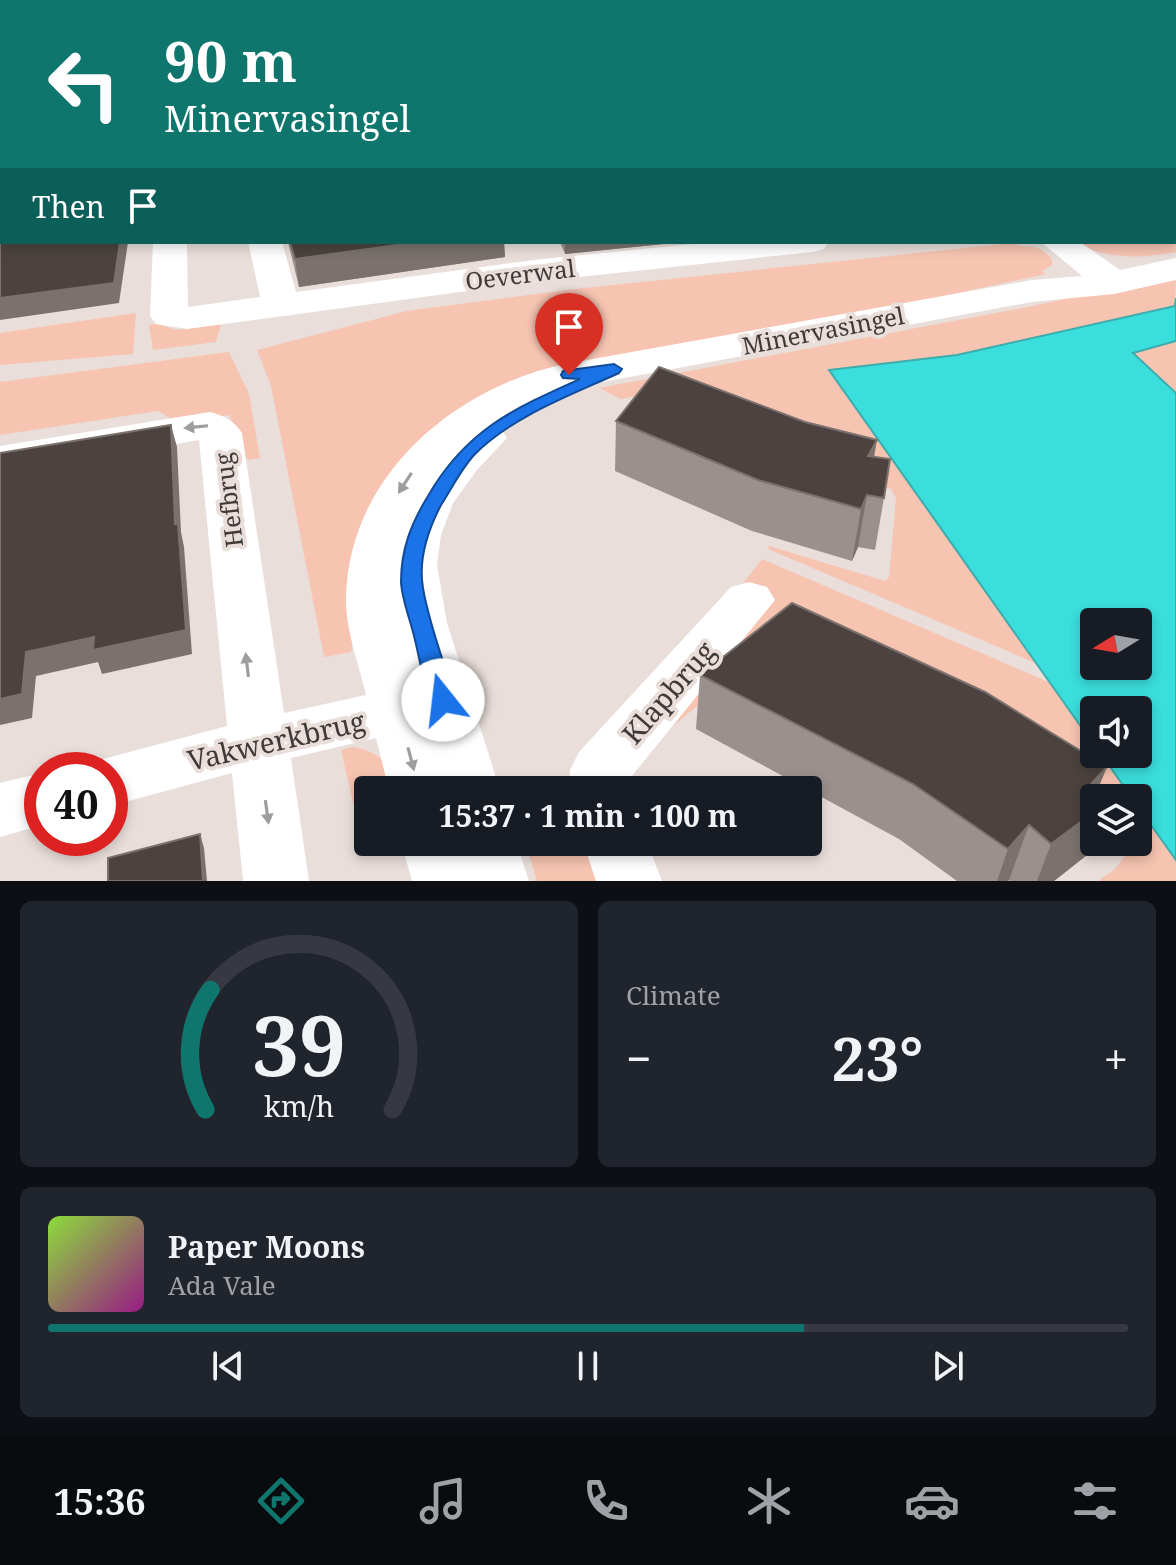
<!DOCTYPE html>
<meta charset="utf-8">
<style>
:root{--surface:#171b24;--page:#20242c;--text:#f1f3f6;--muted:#9ea1a6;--line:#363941;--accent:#0f766e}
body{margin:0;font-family:"Noto Serif",serif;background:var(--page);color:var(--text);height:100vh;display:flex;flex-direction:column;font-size:30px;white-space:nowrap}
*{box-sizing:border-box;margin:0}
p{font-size:26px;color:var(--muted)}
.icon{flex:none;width:44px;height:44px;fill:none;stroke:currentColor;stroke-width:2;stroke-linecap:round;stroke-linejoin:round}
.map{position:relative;height:881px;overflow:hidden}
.sheet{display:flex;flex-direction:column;gap:20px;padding:20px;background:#0d0f14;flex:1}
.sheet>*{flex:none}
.hud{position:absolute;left:0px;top:0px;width:1176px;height:244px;box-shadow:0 4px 12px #0003;background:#0f766e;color:#fff;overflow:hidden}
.needle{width:52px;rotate:259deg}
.buttons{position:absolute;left:1080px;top:608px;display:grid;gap:16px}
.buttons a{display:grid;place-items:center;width:72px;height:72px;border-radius:8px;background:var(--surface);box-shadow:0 4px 12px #0003;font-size:40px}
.speed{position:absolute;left:24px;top:752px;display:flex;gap:16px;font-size:40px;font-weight:700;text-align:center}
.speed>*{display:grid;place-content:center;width:104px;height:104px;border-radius:50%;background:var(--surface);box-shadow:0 4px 12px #0003;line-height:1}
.speed .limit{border:12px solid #d22;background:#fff;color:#111}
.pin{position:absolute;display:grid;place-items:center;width:68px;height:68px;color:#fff;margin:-82px -34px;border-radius:50% 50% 50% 0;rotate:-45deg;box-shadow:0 0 8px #0007}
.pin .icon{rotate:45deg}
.me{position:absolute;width:88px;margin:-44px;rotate:344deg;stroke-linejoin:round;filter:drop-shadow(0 0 6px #0008)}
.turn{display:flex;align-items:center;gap:28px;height:168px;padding:0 32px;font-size:36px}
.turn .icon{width:104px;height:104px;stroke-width:2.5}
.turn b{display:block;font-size:56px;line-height:68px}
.then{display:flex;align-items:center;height:76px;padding:0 32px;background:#0003;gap:16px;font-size:30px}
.big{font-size:60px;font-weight:700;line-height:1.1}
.sheet .widget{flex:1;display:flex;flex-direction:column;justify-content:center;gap:12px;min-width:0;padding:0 28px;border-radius:12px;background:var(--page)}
.sheet .dial{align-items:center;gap:0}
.dial svg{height:208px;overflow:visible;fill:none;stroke:var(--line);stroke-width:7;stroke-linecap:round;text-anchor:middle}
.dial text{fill:var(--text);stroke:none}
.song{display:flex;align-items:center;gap:24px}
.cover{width:96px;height:96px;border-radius:12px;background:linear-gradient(135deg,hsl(90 70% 55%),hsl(310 70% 35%))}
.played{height:8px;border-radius:4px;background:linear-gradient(90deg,var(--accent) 70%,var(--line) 70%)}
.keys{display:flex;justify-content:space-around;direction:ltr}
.heat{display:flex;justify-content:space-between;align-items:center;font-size:44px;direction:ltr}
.sheet .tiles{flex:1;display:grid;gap:20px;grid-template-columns:1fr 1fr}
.widget:last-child{grid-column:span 2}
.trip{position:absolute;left:354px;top:776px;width:468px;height:80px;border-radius:8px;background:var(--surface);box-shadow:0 4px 12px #0003;font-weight:700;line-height:80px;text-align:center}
.menu{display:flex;height:128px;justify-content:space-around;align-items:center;background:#090b0e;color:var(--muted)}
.menu .icon{width:56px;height:56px}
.menu .current{color:var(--accent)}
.menu b{font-size:36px;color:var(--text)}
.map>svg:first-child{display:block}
</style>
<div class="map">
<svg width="1176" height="881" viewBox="0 0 1176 881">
<rect width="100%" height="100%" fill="#e9deda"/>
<g fill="#f7c4b1">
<path d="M0 0H660L690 2H2L0 20Z"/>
<path d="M1174 225 1176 252C1137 259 1108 259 1072 242H1174Z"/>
<path d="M1013 243C1031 252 1032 239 1052 259V265L1042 271 1046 274 502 391 353 641 351 652 324 657 271 386 257 350 407 311 575 289Z"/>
<path d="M1176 274 1175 306 957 355 830 371 1040 665 768 549 769 546 885 581 889 577 896 498 891 489 801 465 650 394 621 399 599 388 1033 306Z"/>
<path d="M136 313 133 354 0 365V333Z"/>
<path d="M158 324 176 330 221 324 216 342 153 350 149 325Z"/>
<path d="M1176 341V393L1132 353Z"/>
<path d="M229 352 249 394 260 458 249 460 241 455 230 415 178 423 158 411 0 435V382Z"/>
<path d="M762 559 1051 683 1094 745V754H1101L1132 798H1094L776 641 673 726 772 597 744 582Z"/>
<path d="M352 747C380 750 391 767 403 790H368V842H402L375 849 363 846 341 750Z"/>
<path d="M1138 807 1176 860V881H1098L1114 870 1128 852 1127 842H1138Z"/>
<path d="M544 842H591L605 881H537L527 847Z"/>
</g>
<path fill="#3adedd" stroke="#3cadac" stroke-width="2" fill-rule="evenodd" d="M1176 298V341L1133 353 1176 393V860L1138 807V798H1132L1101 754H1138V710H1094V745L829 370 957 355 1175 306ZM1094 622H1138V666H1094Z"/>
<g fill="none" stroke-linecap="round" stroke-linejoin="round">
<g fill="#fff" fill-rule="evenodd">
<path d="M1065 0H1176V8L1174 2Z"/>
<path d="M153 242H187L188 307 260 297 248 242H282L296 292 542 259 713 242H829L824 249 812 252 542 281 187 329 156 324 150 316Z"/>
<path d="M1041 242H1080L1120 270 1176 258V280L1114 294 1032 302 565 389 518 407 488 426 501 429 507 438 477 470 453 503 441 535 437 565 447 623 500 790H389L376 738 291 758 309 881H243L232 773 110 806V770H85L88 763 227 726 199 440 0 474V446L210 412C225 416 233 420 242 433L284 713 366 695C359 665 346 631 346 600 347 478 452 388 565 364L1032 280 1082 276Z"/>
<path d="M749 582 767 587 775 600 631 777V790H569L570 770 579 752 731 587Z"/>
<path d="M42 773V825L0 837V783Z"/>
<path d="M401 842H516L529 881H412Z"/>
<path d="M583 842H647L662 881H596Z"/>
</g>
</g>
<g fill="#9a908d">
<path d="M288 242H504L505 257 299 287Z"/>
<path d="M560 242H683L565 254Z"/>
<path d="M616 421 805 422 874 457 884 498 875 550 858 547 852 561 752 531 615 471Z"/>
<path d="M700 675 1097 790 1094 812V839L1087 855 1054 881H1010L1009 880 1008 881H957L899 839 696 729Z"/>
</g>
<g fill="#7b726e">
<path d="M1176 191V209H1174V192Z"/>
<path d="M120 242H128L119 303 0 320V298Z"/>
<path d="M419 242H504L505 257 299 287 295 259Z"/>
<path d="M565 242H683L565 254Z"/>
<path d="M171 425 177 447 181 532 184 547 192 654 102 674 98 662 36 676 32 718 0 725V699L26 652 175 524Z"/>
<path d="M877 440 868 491V456Z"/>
<path d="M867 495 858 547 852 561 861 509Z"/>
<path d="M1107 767 1086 818 1094 812V839L1087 855 1054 881H1037L1051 844 1090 785Z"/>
<path d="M1029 825 1009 880 1008 881H997L1008 849Z"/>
<path d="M200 834 204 848 207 881H203Z"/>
</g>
<g fill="#4c4340" stroke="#7b726e" stroke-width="2">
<path d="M880 0H1104L1111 2H882Z"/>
<path d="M1174 19 1176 22V191L1174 192Z"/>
<path d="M0 106H2V242H120L114 283 0 298Z"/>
<path d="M290 242H419L295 259Z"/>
<path d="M659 367 805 422 877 440 868 456 890 459 884 498 867 495 861 509 758 480 616 421Z"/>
<path d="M171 425 175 524H178L186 630 93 650 94 637 26 652 22 694 0 699V453Z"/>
<path d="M792 603 985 692 1107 767 1090 785 1108 798H1094V812L1051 844 1029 825 1008 849 913 784 700 675Z"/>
<path d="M200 834 203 881H108V858Z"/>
</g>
<defs><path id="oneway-solid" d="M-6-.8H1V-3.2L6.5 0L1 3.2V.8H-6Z" transform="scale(2)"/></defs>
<g fill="#9f9c9c">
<use href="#oneway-solid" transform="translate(196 427) rotate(174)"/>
<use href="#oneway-solid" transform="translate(405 483) rotate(123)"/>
<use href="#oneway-solid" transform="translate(247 665) rotate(-97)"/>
<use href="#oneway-solid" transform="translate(411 759) rotate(75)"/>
<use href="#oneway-solid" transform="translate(267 812) rotate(82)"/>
</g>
<path fill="#1a73e8" stroke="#114b97" stroke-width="2" d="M614 364 622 369 619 373C571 395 513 416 475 454 461 469 452 488 441 505 428 530 418 559 423 588 429 625 445 664 455 700L451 707 443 710 435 707C423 686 420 659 414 636 410 619 402 600 401 582 401 549 411 524 428 496 466 430 513 409 580 379L563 378 561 375 563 371Z"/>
<g text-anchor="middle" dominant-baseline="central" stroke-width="8" stroke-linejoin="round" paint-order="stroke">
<g font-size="24" fill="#3f3a39" stroke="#e9deda">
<text transform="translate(520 274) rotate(-7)">Oeverwal</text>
<text transform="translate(823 330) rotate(-11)">Minervasingel</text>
<text transform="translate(228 500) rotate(-97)">Hefbrug</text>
</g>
<g font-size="28" fill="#3f3a39" stroke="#e9deda">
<text transform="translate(668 692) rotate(-49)">Klapbrug</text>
<text transform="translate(276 740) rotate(-13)">Vakwerkbrug</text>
</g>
</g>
</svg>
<div class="buttons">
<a><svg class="needle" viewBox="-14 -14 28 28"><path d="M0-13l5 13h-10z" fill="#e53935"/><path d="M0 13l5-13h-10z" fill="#9ea1a6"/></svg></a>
<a><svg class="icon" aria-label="sound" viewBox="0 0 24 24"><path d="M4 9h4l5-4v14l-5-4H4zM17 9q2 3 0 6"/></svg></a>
<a><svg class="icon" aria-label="layers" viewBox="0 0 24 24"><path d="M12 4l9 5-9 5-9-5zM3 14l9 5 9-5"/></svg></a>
</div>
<div class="speed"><div class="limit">40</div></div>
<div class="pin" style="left:569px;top:375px;background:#d93025"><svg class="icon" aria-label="arrive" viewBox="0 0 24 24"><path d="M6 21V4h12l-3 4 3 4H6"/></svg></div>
<svg class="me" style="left:443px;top:700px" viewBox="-20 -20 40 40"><circle r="19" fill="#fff"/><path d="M0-13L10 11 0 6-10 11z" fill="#1a73e8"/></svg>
<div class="trip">15:37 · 1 min · 100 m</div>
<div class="hud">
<div class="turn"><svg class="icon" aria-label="left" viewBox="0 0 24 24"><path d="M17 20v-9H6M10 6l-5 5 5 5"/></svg><div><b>90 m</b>Minervasingel</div></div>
<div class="then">Then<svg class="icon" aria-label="arrive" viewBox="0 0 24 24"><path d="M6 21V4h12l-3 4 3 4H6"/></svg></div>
</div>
</div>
<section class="sheet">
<div class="tiles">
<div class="widget dial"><svg viewBox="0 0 100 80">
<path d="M14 69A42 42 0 1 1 86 69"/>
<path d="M14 69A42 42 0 0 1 16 23" stroke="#0f766e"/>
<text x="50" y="56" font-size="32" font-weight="700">39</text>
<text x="50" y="72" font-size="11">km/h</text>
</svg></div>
<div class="widget"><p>Climate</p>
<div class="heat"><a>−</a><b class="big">23°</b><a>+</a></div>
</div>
<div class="widget">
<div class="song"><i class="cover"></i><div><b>Paper Moons</b><p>Ada Vale</p></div></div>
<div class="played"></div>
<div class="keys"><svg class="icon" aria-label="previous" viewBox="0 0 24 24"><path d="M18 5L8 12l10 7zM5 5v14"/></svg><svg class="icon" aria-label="pause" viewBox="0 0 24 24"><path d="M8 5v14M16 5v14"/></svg><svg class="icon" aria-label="next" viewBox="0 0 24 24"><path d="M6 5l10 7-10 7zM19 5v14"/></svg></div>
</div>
</div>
</section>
<nav class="menu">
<b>15:36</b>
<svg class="icon current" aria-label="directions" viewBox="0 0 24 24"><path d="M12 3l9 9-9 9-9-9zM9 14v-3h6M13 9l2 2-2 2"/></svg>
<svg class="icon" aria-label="music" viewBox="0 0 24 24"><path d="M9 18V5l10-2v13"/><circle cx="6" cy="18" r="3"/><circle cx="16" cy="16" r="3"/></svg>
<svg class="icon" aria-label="phone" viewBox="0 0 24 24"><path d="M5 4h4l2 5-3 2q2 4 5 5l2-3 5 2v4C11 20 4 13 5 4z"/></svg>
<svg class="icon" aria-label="climate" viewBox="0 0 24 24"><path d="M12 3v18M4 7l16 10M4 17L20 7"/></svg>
<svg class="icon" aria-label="car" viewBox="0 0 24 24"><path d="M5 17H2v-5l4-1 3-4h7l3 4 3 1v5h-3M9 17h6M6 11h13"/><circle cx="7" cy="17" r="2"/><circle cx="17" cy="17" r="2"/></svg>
<svg class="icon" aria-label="filters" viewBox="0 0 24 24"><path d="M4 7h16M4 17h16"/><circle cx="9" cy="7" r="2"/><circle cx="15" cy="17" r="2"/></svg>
</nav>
